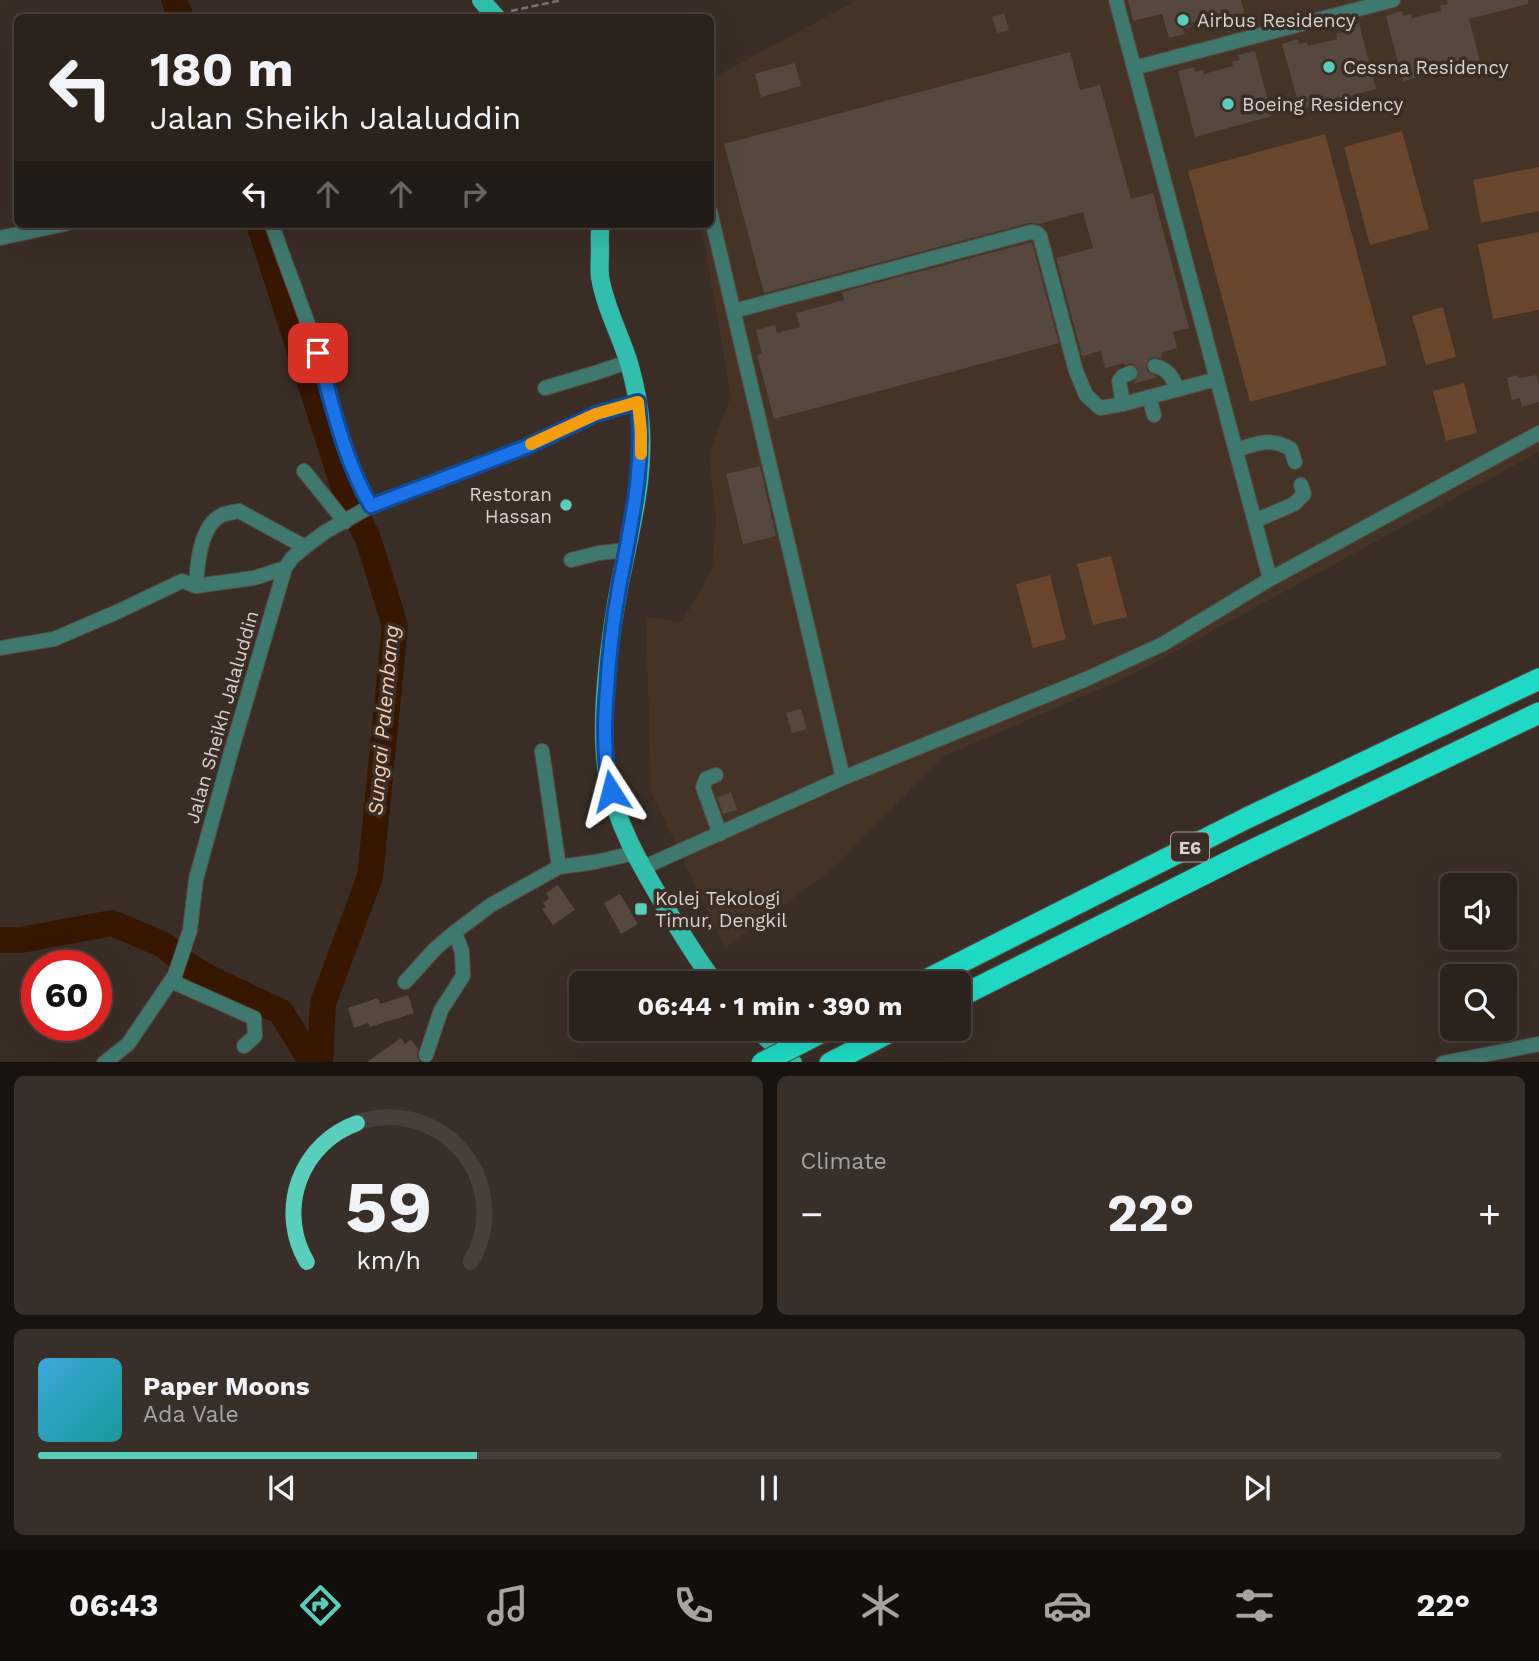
<!DOCTYPE html>
<meta charset="utf-8">
<style>
:root{--surface:#2c221c;--page:#382f29;--text:#f1f3f6;--muted:#a6a4a3;--line:#483f3b;--accent:#5acebd}
body{margin:0;font-family:"Work Sans",sans-serif;background:var(--page);color:var(--text);height:100vh;display:flex;flex-direction:column;font-size:26px;white-space:nowrap}
*{box-sizing:border-box;margin:0}
p{font-size:23px;color:var(--muted)}
.icon{flex:none;width:38px;height:38px;fill:none;stroke:currentColor;stroke-width:2;stroke-linecap:round;stroke-linejoin:round}
.map{position:relative;height:1062px;overflow:hidden}
.details{display:flex;flex-direction:column;gap:14px;padding:14px;background:#18130f;flex:1}
.details>*{flex:none}
.banner{position:absolute;left:14px;top:14px;width:700px;height:214px;border-radius:10px;box-shadow:0 7px 28px #0002,0 0 0 2px var(--line);background:#2c221c;color:var(--text);overflow:hidden}
.buttons{position:absolute;left:1440px;top:873px;display:grid;gap:14px}
.buttons a{display:grid;place-items:center;width:77px;height:77px;border-radius:10px;background:var(--surface);box-shadow:0 7px 28px #0002,0 0 0 2px var(--line);font-size:35px}
.speed{position:absolute;left:21px;top:950px;display:flex;gap:14px;font-size:35px;font-weight:700;text-align:center}
.speed>*{display:grid;place-content:center;width:91px;height:91px;border-radius:50%;background:var(--surface);box-shadow:0 7px 28px #0002,0 0 0 2px var(--line);line-height:1}
.speed .limit{border:10px solid #d22;background:#fff;color:#111}
.pin{position:absolute;display:grid;place-items:center;width:60px;height:60px;color:#fff;margin:-30px;border-radius:14px;box-shadow:0 4px 10px #0006}
.me{position:absolute;width:77px;margin:-38px;rotate:351deg;stroke-linejoin:round;filter:drop-shadow(0 0 5px #0008)}
.turn{display:flex;align-items:center;gap:24px;height:147px;padding:0 21px;font-size:32px}
.turn .icon{width:91px;height:91px;stroke-width:2.5}
.turn b{display:block;font-size:49px;line-height:60px}
.lanes{display:flex;align-items:center;height:66px;padding:0 21px;background:#0003;justify-content:center;gap:35px;direction:ltr}
.lanes .off{opacity:.35}
.big{font-size:52px;font-weight:700;line-height:1.1}
.details .widget{flex:1;display:flex;flex-direction:column;justify-content:center;gap:10px;min-width:0;padding:0 24px;border-radius:10px;background:var(--page)}
.details .dial{align-items:center;gap:0}
.dial svg{height:182px;overflow:visible;fill:none;stroke:var(--line);stroke-width:7;stroke-linecap:round;text-anchor:middle}
.dial text{fill:var(--text);stroke:none}
.song{display:flex;align-items:center;gap:21px}
.cover{width:84px;height:84px;border-radius:10px;background:linear-gradient(135deg,hsl(200 70% 55%),hsl(180 70% 35%))}
.played{height:7px;border-radius:4px;background:linear-gradient(90deg,var(--accent) 30%,var(--line) 30%)}
.keys{display:flex;justify-content:space-around;direction:ltr}
.heat{display:flex;justify-content:space-between;align-items:center;font-size:38px;direction:ltr}
.details .tiles{flex:1;display:grid;gap:14px;grid-template-columns:1fr 1fr}
.widget:last-child{grid-column:span 2}
.trip{position:absolute;left:569px;top:971px;width:402px;height:70px;border-radius:10px;background:var(--surface);box-shadow:0 7px 28px #0002,0 0 0 2px var(--line);font-weight:700;line-height:70px;text-align:center}
.dock{display:flex;height:112px;justify-content:space-around;align-items:center;background:#120e0b;color:var(--muted)}
.dock .icon{width:49px;height:49px}
.dock .current{color:var(--accent)}
.dock b{font-size:32px;color:var(--text)}
.map>svg:first-child{display:block}
</style>
<div class="map">
<svg width="1539" height="1063" viewBox="0 0 1539 1063">
<rect width="100%" height="100%" fill="#3a2d25"/>
<path fill="#453326" d="M857 0H1539V452L1132 675 942 757 833 869 725 947 651 792 646 617 682 622 712 569 716 520 709 453 731 396 701 224H710V81L711 79Z"/>
<g fill="#6a462c">
<path d="M1402 131 1429 229 1370 245 1344 147Z"/>
<path d="M1325 134 1387 365 1250 402 1188 171Z"/>
<path d="M1539 167V211L1481 223 1473 180Z"/>
<path d="M1539 232V310L1493 319 1478 244Z"/>
<path d="M1443 307 1456 357 1426 365 1412 316Z"/>
<path d="M1464 383 1477 433 1446 441 1433 391Z"/>
<path d="M1111 556 1127 617 1093 625 1077 564Z"/>
<path d="M1050 575 1066 639 1033 648 1016 584Z"/>
</g>
<g fill="none" stroke-linecap="round" stroke-linejoin="round">
<g stroke="#371700" stroke-width="26">
<path d="M174 0 181 18"/>
<path d="M259 224 348 500 368 538 395 626 370 877 323 1003 320 1063"/>
<path d="M0 940H21L112 923 164 945 187 965 211 979 281 1012 312 1063"/>
</g>
</g>
<g fill="#56483f">
<path d="M1128 0H1241L1246 18 1230 22 1228 17 1220 19 1219 15 1190 23 1191 27 1183 29 1185 34 1169 38 1162 14 1133 21Z"/>
<path d="M1447 0H1528V4L1469 19 1480 61 1403 81 1386 16 1402 11 1403 16 1411 14 1412 18 1441 11 1440 6 1448 4Z"/>
<path d="M1004 14 1009 30 997 33 992 17Z"/>
<path d="M1359 23 1376 89 1300 109 1282 44 1298 39 1299 44 1307 42 1308 46 1337 39 1336 34 1344 32 1343 27Z"/>
<path d="M1255 51 1272 116 1195 137 1178 71 1194 67 1195 72 1203 70 1204 74 1233 66 1232 62 1240 60 1238 55Z"/>
<path d="M1070 52 1080 90 1100 85 1131 199 1153 193 1189 328 1173 332 1177 348 1161 353 1162 358 1153 357 1148 360 1146 368 1148 372 1158 377 1133 384 1139 375V370L1135 365 1130 363 1124 365V363L1105 368 1101 351 1082 356 1056 258 1093 248 1083 212 1039 224 1029 223 764 293 724 144Z"/>
<path d="M795 63 801 86 761 97 755 74Z"/>
<path d="M1032 242 1059 343 774 419 757 355 762 354 756 330 775 325 777 333 800 327 796 313 844 300 842 292Z"/>
<path d="M1518 375 1519 378 1537 375 1539 384V402L1522 407 1520 398 1512 400 1507 378Z"/>
<path d="M760 466 776 536 743 544 726 474Z"/>
<path d="M801 709 807 729 792 733 786 713Z"/>
<path d="M731 792 737 810 723 814 717 797Z"/>
<path d="M558 885 575 910 553 925 542 909 546 907 543 903 549 898 546 893Z"/>
<path d="M620 894 638 924 621 934 604 903Z"/>
<path d="M408 995 414 1013 370 1027 368 1023 354 1028 348 1008 378 998 380 1004Z"/>
<path d="M401 1038 405 1044 411 1039 418 1049 417 1056 420 1062H367Z"/>
</g>
<g fill="none" stroke-linecap="round" stroke-linejoin="round">
<path stroke="#52463e" stroke-width="14" stroke-dasharray="14 7" stroke-linecap="butt" d="M1130 373 1155 366"/>
<defs>
<g id="minor">
<path d="M1116 0 1270 579"/>
<path d="M1134 68 1393 0"/>
<path d="M710 211 843 778"/>
<path d="M272 224C286 268 305 311 318 355 334 406 344 460 371 506"/>
<path d="M0 238 65 224"/>
<path d="M734 311 1031 232 1037 233 1040 236 1076 371 1086 395 1100 408 1123 404 1217 379"/>
<path d="M1155 366C1169 369 1172 378 1178 389"/>
<path d="M545 388 595 373 628 362"/>
<path d="M1149 397 1154 415"/>
<path d="M1123 404 1119 381 1123 376 1130 373"/>
<path d="M1236 450C1258 443 1270 437 1291 449L1295 462"/>
<path d="M304 471 345 522"/>
<path d="M1255 521 1294 504 1304 494 1301 485"/>
<path d="M571 560 599 553 626 550"/>
<path d="M196 586C197 565 200 525 222 515 227 513 233 512 239 511L305 547"/>
<path d="M0 648 54 639 117 612 182 581 196 586 254 578 285 568"/>
<path d="M542 751 559 867"/>
<path d="M716 775 706 779 703 787 720 834"/>
<path d="M642 868 843 778 1084 680 1163 644 1270 579 1539 433"/>
<path d="M171 981 254 1018 255 1036 244 1046"/>
<path d="M405 982 436 948 455 932"/>
<path d="M426 1055 441 1010 463 976 462 952 455 932 491 905 559 867 595 862 635 853"/>
<path d="M104 1063 128 1044 175 975 190 930 196 879 231 752 285 568 292 558 305 547 325 532 371 506 526 447 596 414 638 402"/>
<path d="M1443 1063 1539 1044"/>
</g>
<g id="major">
<path d="M481 0 497 18"/>
<path d="M601 224C599 233 600 242 600 250 600 259 599 268 600 277 605 307 620 334 629 363 635 384 640 408 641 430 644 485 628 540 618 593 609 645 599 721 607 773 615 823 641 866 666 908 682 934 697 960 716 984"/>
<path d="M757 1029 793 1063"/>
</g>
<g id="highway">
<path d="M918 984 1247 818 1539 679"/>
<path d="M959 997 1238 857 1539 713"/>
<path d="M830 1063 896 1029"/>
</g>
</defs>
<use href="#minor" stroke="#574b43" stroke-width="16"/>
<use href="#major" stroke="#574b43" stroke-width="19"/>
<use href="#highway" stroke="#574b43" stroke-width="23"/>
<path stroke="#817670" stroke-width="2.5" stroke-dasharray="7 3.5" stroke-linecap="butt" d="M511 11 562 0"/>
<use href="#minor" stroke="#3e786f" stroke-width="14"/>
<use href="#major" stroke="#32bead" stroke-width="18"/>
<use href="#highway" stroke="#1edac5" stroke-width="21"/>
<defs>
<path id="highway-bridge" d="M762 1063 828 1029"/>
</defs>
<use href="#highway-bridge" stroke="#574b43" stroke-width="23" stroke-linecap="butt"/>
<use href="#highway-bridge" stroke="#1edac5" stroke-width="21"/>
</g>
<g fill="none" stroke-linecap="round" stroke-linejoin="round">
<defs>
<path id="route" d="M318 353C332 404 344 460 371 506L526 447 596 414 638 402C645 470 631 522 619 588 613 621 609 655 607 689 604 723 603 758 611 791"/>
</defs>
<use href="#route" stroke="#114b97" stroke-width="18"/>
<use href="#route" stroke="#1a73e8" stroke-width="12"/>
<path stroke="#f59e0b" stroke-width="12" d="M531 444 596 414 638 402 641 431V454"/>
</g>
<g fill="#5acebd" stroke="#3a2d25" stroke-width="2.5">
<circle cx="1183" cy="20" r="7"/>
<circle cx="1329" cy="67" r="7"/>
<circle cx="1228" cy="104" r="7"/>
<circle cx="566" cy="505" r="7"/>
<rect x="634" y="902" width="14" height="14" rx="3.5"/>
</g>
<g text-anchor="middle" dominant-baseline="central" stroke-width="7" stroke-linejoin="round" paint-order="stroke">
<rect fill="#3a2d25" stroke="#aaa09b" stroke-width="2" x="1171" y="832.5" width="38" height="29" rx="5"/>
<g font-size="18" font-weight="bold" fill="#dad2cd">
<text x="1190" y="847">E6</text>
</g>
<g font-size="19" fill="#dad2cd" stroke="#3a2d25" text-anchor="start">
<text x="1197" y="20">Airbus Residency</text>
<text x="1343" y="67">Cessna Residency</text>
<text x="1242" y="104">Boeing Residency</text>
<text x="552" y="494" text-anchor="end">Restoran<tspan x="552" dy="22">Hassan</tspan></text>
<text x="655" y="898">Kolej Tekologi<tspan x="655" dy="22">Timur, Dengkil</tspan></text>
</g>
<g font-size="19" fill="#dad2cd" stroke="#3a2d25">
<text transform="translate(222 717) rotate(-74)">Jalan Sheikh Jalaluddin</text>
</g>
<g font-size="21" font-style="italic" fill="#f9ccad" stroke="#3a2d25">
<text transform="translate(383 720) rotate(-85)">Sungai Palembang</text>
</g>
</g>
</svg>
<div class="buttons">
<a><svg class="icon" aria-label="sound" viewBox="0 0 24 24"><path d="M4 9h4l5-4v14l-5-4H4zM17 9q2 3 0 6"/></svg></a>
<a><svg class="icon" aria-label="search" viewBox="0 0 24 24"><circle cx="10" cy="10" r="6"/><path d="M15 15l6 6"/></svg></a>
</div>
<div class="speed"><div class="limit">60</div></div>
<div class="pin" style="left:318px;top:353px;background:#d93025"><svg class="icon" aria-label="arrive" viewBox="0 0 24 24"><path d="M6 21V4h12l-3 4 3 4H6"/></svg></div>
<svg class="me" style="left:611px;top:791px" viewBox="-20 -20 40 40"><path d="M0-17L14 15 0 8-14 15z" fill="#1a73e8" stroke="#fff" stroke-width="4"/></svg>
<div class="trip">06:44 · 1 min · 390 m</div>
<div class="banner">
<div class="turn"><svg class="icon" aria-label="left" viewBox="0 0 24 24"><path d="M17 20v-9H6M10 6l-5 5 5 5"/></svg><div><b>180 m</b>Jalan Sheikh Jalaluddin</div></div>
<div class="lanes"><svg class="icon" aria-label="left" viewBox="0 0 24 24"><path d="M17 20v-9H6M10 6l-5 5 5 5"/></svg><svg class="icon off" aria-label="ahead" viewBox="0 0 24 24"><path d="M12 20V5M6 11l6-6 6 6"/></svg><svg class="icon off" aria-label="ahead" viewBox="0 0 24 24"><path d="M12 20V5M6 11l6-6 6 6"/></svg><svg class="icon off" aria-label="right" viewBox="0 0 24 24"><path d="M7 20v-9h11M14 6l5 5-5 5"/></svg></div>
</div>
</div>
<section class="details">
<div class="tiles">
<div class="widget dial"><svg viewBox="0 0 100 80">
<path d="M14 69A42 42 0 1 1 86 69"/>
<path d="M14 69A42 42 0 0 1 36 8" stroke="#5acebd"/>
<text x="50" y="56" font-size="32" font-weight="700">59</text>
<text x="50" y="72" font-size="11">km/h</text>
</svg></div>
<div class="widget"><p>Climate</p>
<div class="heat"><a>−</a><b class="big">22°</b><a>+</a></div>
</div>
<div class="widget">
<div class="song"><i class="cover"></i><div><b>Paper Moons</b><p>Ada Vale</p></div></div>
<div class="played"></div>
<div class="keys"><svg class="icon" aria-label="previous" viewBox="0 0 24 24"><path d="M18 5L8 12l10 7zM5 5v14"/></svg><svg class="icon" aria-label="pause" viewBox="0 0 24 24"><path d="M8 5v14M16 5v14"/></svg><svg class="icon" aria-label="next" viewBox="0 0 24 24"><path d="M6 5l10 7-10 7zM19 5v14"/></svg></div>
</div>
</div>
</section>
<nav class="dock">
<b>06:43</b>
<svg class="icon current" aria-label="directions" viewBox="0 0 24 24"><path d="M12 3l9 9-9 9-9-9zM9 14v-3h6M13 9l2 2-2 2"/></svg>
<svg class="icon" aria-label="music" viewBox="0 0 24 24"><path d="M9 18V5l10-2v13"/><circle cx="6" cy="18" r="3"/><circle cx="16" cy="16" r="3"/></svg>
<svg class="icon" aria-label="phone" viewBox="0 0 24 24"><path d="M5 4h4l2 5-3 2q2 4 5 5l2-3 5 2v4C11 20 4 13 5 4z"/></svg>
<svg class="icon" aria-label="climate" viewBox="0 0 24 24"><path d="M12 3v18M4 7l16 10M4 17L20 7"/></svg>
<svg class="icon" aria-label="car" viewBox="0 0 24 24"><path d="M5 17H2v-5l4-1 3-4h7l3 4 3 1v5h-3M9 17h6M6 11h13"/><circle cx="7" cy="17" r="2"/><circle cx="17" cy="17" r="2"/></svg>
<svg class="icon" aria-label="filters" viewBox="0 0 24 24"><path d="M4 7h16M4 17h16"/><circle cx="9" cy="7" r="2"/><circle cx="15" cy="17" r="2"/></svg>
<b>22°</b>
</nav>
